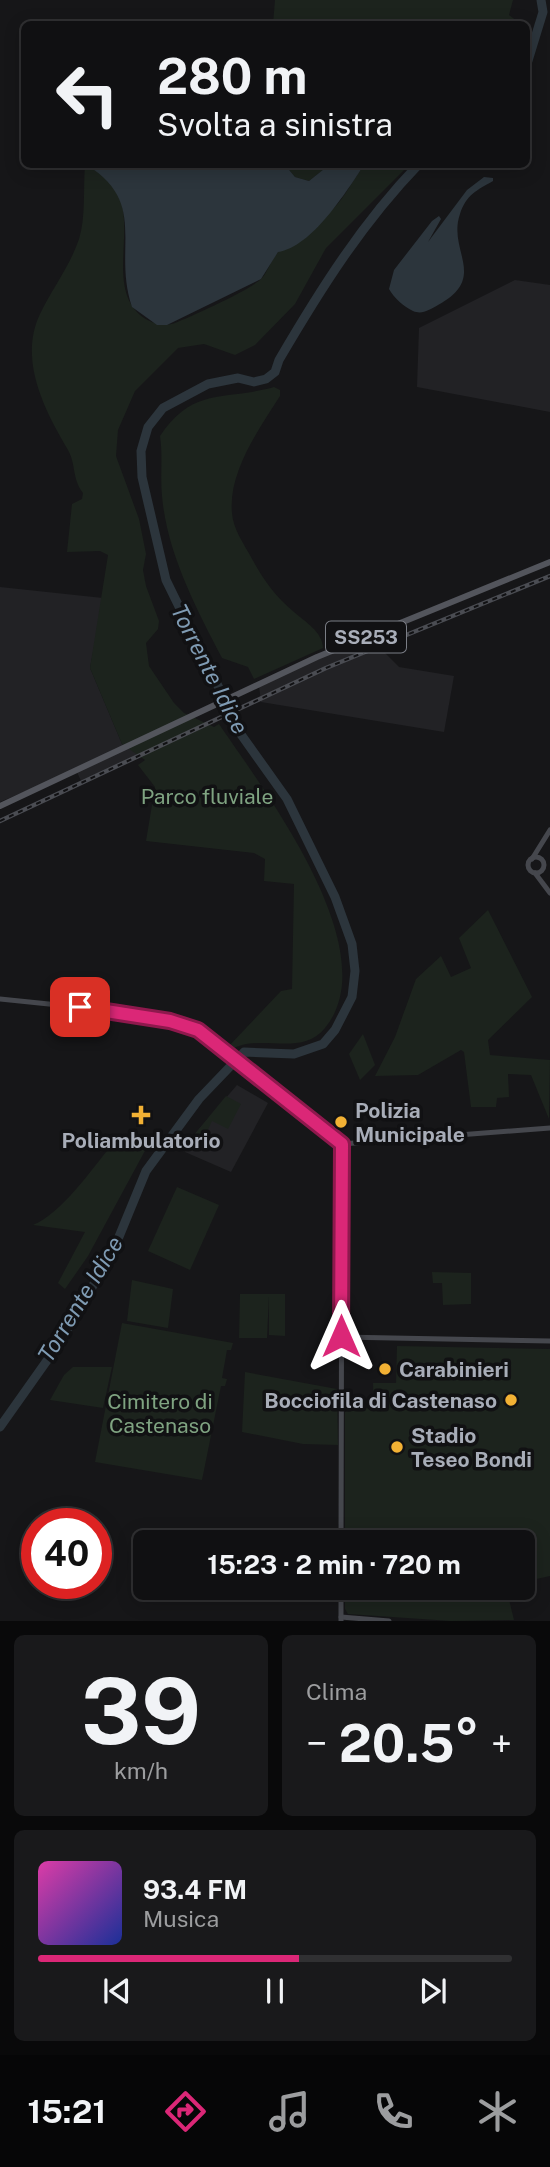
<!DOCTYPE html>
<html lang="it">
<meta charset="utf-8">
<style>
:root{--surface:#101012;--page:#19191b;--text:#f1f3f6;--muted:#9c9d9f;--line:#303032;--accent:#db2777}
body{margin:0;font-family:"Public Sans",sans-serif;background:var(--page);color:var(--text);height:100vh;display:flex;flex-direction:column;font-size:26px;white-space:nowrap}
*{box-sizing:border-box;margin:0}
p{font-size:23px;color:var(--muted)}
.icon{flex:none;width:38px;height:38px;fill:none;stroke:currentColor;stroke-width:2;stroke-linecap:round;stroke-linejoin:round}
.map{position:relative;height:1621px;overflow:hidden}
.sheet{display:flex;flex-direction:column;gap:14px;padding:14px;background:#09090a;flex:1}
.sheet>*{flex:none}
.banner{position:absolute;left:21px;top:21px;width:509px;height:147px;border-radius:10px;box-shadow:0 4px 18px #0003,0 0 0 2px var(--line);background:#101012;color:var(--text);overflow:hidden}
.speed{position:absolute;left:21px;top:1508px;display:flex;gap:14px;font-size:35px;font-weight:700;text-align:center}
.speed>*{display:grid;place-content:center;width:91px;height:91px;border-radius:50%;background:var(--surface);box-shadow:0 4px 18px #0003,0 0 0 2px var(--line);line-height:1}
.speed .limit{border:10px solid #d22;background:#fff;color:#111}
.pin{position:absolute;display:grid;place-items:center;width:60px;height:60px;color:#fff;margin:-30px;border-radius:14px;box-shadow:0 4px 10px #0006}
.me{position:absolute;width:77px;margin:-38px;rotate:0deg;stroke-linejoin:round;filter:drop-shadow(0 0 5px #0008)}
.turn{display:flex;align-items:center;gap:24px;height:147px;padding:0 21px;font-size:32px}
.turn .icon{width:91px;height:91px;stroke-width:2.5}
.turn b{display:block;font-size:49px;line-height:60px}
.big{font-size:52px;font-weight:700;line-height:1.1}
.sheet .tile{flex:1;display:flex;flex-direction:column;justify-content:center;gap:10px;min-width:0;padding:0 24px;border-radius:10px;background:var(--page)}
.sheet .dial{align-items:center;gap:0}
.dial b{font-size:91px;line-height:1}
.song{display:flex;align-items:center;gap:21px}
.cover{width:84px;height:84px;border-radius:10px;background:linear-gradient(135deg,hsl(320 70% 55%),hsl(230 70% 35%))}
.played{height:7px;border-radius:4px;background:linear-gradient(90deg,var(--accent) 55%,var(--line) 55%)}
.keys{display:flex;justify-content:space-around;direction:ltr}
.heat{display:flex;justify-content:space-between;align-items:center;font-size:38px;direction:ltr}
.sheet .tiles{flex:1;display:grid;gap:14px;grid-template-columns:1fr 1fr}
.tile:last-child{grid-column:span 2}
.trip{position:absolute;left:133px;top:1530px;width:402px;height:70px;border-radius:10px;background:var(--surface);box-shadow:0 4px 18px #0003,0 0 0 2px var(--line);font-weight:700;line-height:70px;text-align:center}
.tabs{display:flex;height:112px;justify-content:space-around;align-items:center;background:#060607;color:var(--muted)}
.tabs .icon{width:49px;height:49px}
.tabs .current{color:var(--accent)}
.tabs b{font-size:32px;color:var(--text)}
.map>svg:first-child{display:block}
</style>
<div class="map">
<svg width="550" height="1621" viewBox="0 0 550 1621">
<rect width="100%" height="100%" fill="#161618"/>
<g fill="#222225">
<path d="M515 280 550 285V412L417 387 419 328Z"/>
<path d="M0 587 103 598 90 668 122 744 140 755 82 783 76 770 0 802Z"/>
<path d="M366 634 399 667 454 676 444 732 261 702 259 686Z"/>
<path d="M237 1085 268 1103 231 1172 185 1152 194 1135Z"/>
</g>
<g fill="#1c231d">
<path d="M275 0H513L509 15 521 24H273Z"/>
<path d="M85 165C159 191 97 277 140 315 149 323 164 327 175 323 192 316 248 291 261 279 268 272 271 260 278 252 294 235 316 224 333 209 345 197 354 178 364 165H409L326 248 295 304 255 345 235 355 204 344 178 348 135 391 118 430 116 456 139 519 146 554 143 570 146 586 159 621 158 629 146 643 149 666 174 703 184 713 214 727 219 724C263 789 388 951 325 1028 301 1058 259 1032 231 1050L228 1047 281 991 292 989 294 884 264 881 265 859 254 853 146 841 155 787 138 765 145 760 122 744 90 668 108 555 100 551 67 552 72 504 82 499 83 493C72 479 76 464 68 450 45 411 18 360 40 314 52 289 70 266 79 239 86 217 83 188 85 165Z"/>
<path d="M285 165H329L309 181 295 177Z"/>
<path d="M274 387 280 390V396C259 429 228 472 232 513 233 529 244 544 251 557 263 579 274 595 294 612 304 621 323 632 323 648L254 679 248 667 222 658C196 608 167 553 162 496 160 476 163 456 160 436 193 386 225 401 274 387Z"/>
<path d="M488 910 532 997 488 1040 490 1055 550 1060 549 1119 531 1075 508 1074 509 1097 497 1098 496 1107H471L464 1052 461 1050 418 1075 375 1076 395 1037 416 979 441 956 451 977 471 968 459 938Z"/>
<path d="M363 1034 375 1065 360 1080 349 1054Z"/>
<path d="M226 1096 241 1104 228 1129 212 1121 204 1138 194 1135Z"/>
<path d="M145 1145 147 1147 88 1256 65 1289 58 1283 85 1232 33 1225C62 1213 91 1170 111 1146L138 1148Z"/>
<path d="M177 1187 219 1205 190 1270 148 1251Z"/>
<path d="M432 1272 471 1273V1304L443 1305 442 1283H433Z"/>
<path d="M132 1280 173 1289 168 1328 127 1321Z"/>
<path d="M240 1294H285V1336L269 1335V1296L267 1338H239Z"/>
<path d="M122 1323 233 1343 231 1350H227L222 1378 227 1379 225 1386H221L202 1480 95 1462Z"/>
<path d="M397 1346 550 1349V1576L523 1582V1542H345V1412L374 1407 373 1383H396Z"/>
<path d="M73 1367H112L103 1408 50 1400 64 1375Z"/>
<path d="M245 1372 337 1389 338 1445 303 1444 242 1432Z"/>
<path d="M345 1587H506L514 1620 451 1621 348 1614 345 1609Z"/>
</g>
<g fill="#2c353c">
<path d="M87 165H285L295 177 309 181 329 165H364C346 192 312 247 278 252L261 279 167 325H157L132 307C112 248 149 204 87 165Z"/>
<path d="M484 177 493 178V181C477 190 466 195 460 214 447 251 489 277 438 305 429 310 422 315 413 311 403 306 394 298 389 289L394 270 432 221 439 216 441 219 428 242 467 190Z"/>
</g>
<g fill="none" stroke-linecap="round" stroke-linejoin="round">
<g stroke="#2c353c" stroke-width="9">
<path d="M527 64 543 12 541 0"/>
<path d="M0 1427 58 1345 90 1291 116 1244 146 1171 199 1099 244 1052 294 1054 323 1044 335 1030 352 997 355 971 352 944 335 897 287 799 230 719 219 688 166 580 142 477 141 451 148 427 163 408 208 384 238 378 254 382 266 379 275 372 279 360C320 290 362 223 419 164"/>
</g>
<g stroke="#45474d" stroke-width="5">
<circle cx="536" cy="865" r="8"/>
<path d="M532 859 550 830"/>
<path d="M535 873 550 893"/>
<path d="M0 999 107 1010 192 1027 342 1144 550 1128"/>
<path d="M341 1337 550 1341"/>
<path d="M341 1542 342 1144"/>
<path d="M341 1617 389 1621"/>
<path d="M341 1621V1587"/>
</g>
<path stroke="#53555c" stroke-width="6" d="M0 806 317 657 550 562"/>
<defs>
<path id="rail" d="M0 821 326 668 550 576"/>
</defs>
<use href="#rail" stroke="#4a4c52" stroke-width="4.5"/>
<use href="#rail" stroke="#111113" stroke-width="2" stroke-dasharray="5" stroke-linecap="butt"/>
</g>
<g fill="none" stroke-linecap="round" stroke-linejoin="round">
<defs>
<path id="route" d="M80 1007 170 1021 198 1030 342 1144 341 1336"/>
</defs>
<use href="#route" stroke="#8e194d" stroke-width="18"/>
<use href="#route" stroke="#db2777" stroke-width="12"/>
</g>
<g fill="#f2b134" stroke="#111113" stroke-width="2.5">
<path d="M137.5 1104.5h7v7h7v7h-7v7h-7v-7h-7v-7h7z"/>
<circle cx="341" cy="1122" r="7"/>
<circle cx="385" cy="1369" r="7"/>
<circle cx="511" cy="1400" r="7"/>
<circle cx="397" cy="1447" r="7"/>
</g>
<g text-anchor="middle" dominant-baseline="central" stroke-width="7" stroke-linejoin="round" paint-order="stroke">
<rect fill="#111113" stroke="#7b7e86" stroke-width="2" x="326" y="621.5" width="80" height="31" rx="5"/>
<g font-size="19" font-weight="bold" fill="#a8adb8">
<text x="366" y="637">SS253</text>
</g>
<g font-size="21" fill="#7fa381" stroke="#111113">
<text x="207" y="796">Parco fluviale</text>
<text x="160" y="1401">Cimitero di<tspan x="160" dy="24">Castenaso</tspan></text>
</g>
<g font-size="21" font-weight="bold" fill="#a8adb8" stroke="#111113" text-anchor="start">
<text x="355" y="1110">Polizia<tspan x="355" dy="24">Municipale</tspan></text>
<text x="141" y="1140" text-anchor="middle">Poliambulatorio</text>
<text x="399" y="1369">Carabinieri</text>
<text x="497" y="1400" text-anchor="end">Bocciofila di Castenaso</text>
<text x="411" y="1435">Stadio<tspan x="411" dy="24">Teseo Bondi</tspan></text>
</g>
<g font-size="23" font-style="italic" fill="#7f9bb3" stroke="#111113">
<text transform="translate(210 669) rotate(63)">Torrente Idice</text>
<text transform="translate(80 1299) rotate(-59)">Torrente Idice</text>
</g>
</g>
</svg>
<div class="speed"><div class="limit">40</div></div>
<div class="pin" style="left:80px;top:1007px;background:#d93025"><svg class="icon" aria-label="arrive" viewBox="0 0 24 24"><path d="M6 21V4h12l-3 4 3 4H6"/></svg></div>
<svg class="me" style="left:341px;top:1336px" viewBox="-20 -20 40 40"><path d="M0-17L14 15 0 8-14 15z" fill="#db2777" stroke="#fff" stroke-width="4"/></svg>
<div class="trip">15:23 · 2 min · 720 m</div>
<div class="banner">
<div class="turn"><svg class="icon" aria-label="left" viewBox="0 0 24 24"><path d="M17 20v-9H6M10 6l-5 5 5 5"/></svg><div><b>280 m</b>Svolta a sinistra</div></div>
</div>
</div>
<section class="sheet">
<div class="tiles">
<div class="tile dial"><b>39</b><p>km/h</p></div>
<div class="tile"><p>Clima</p>
<div class="heat"><a>−</a><b class="big">20.5°</b><a>+</a></div>
</div>
<div class="tile">
<div class="song"><i class="cover"></i><div><b>93.4 FM</b><p>Musica</p></div></div>
<div class="played"></div>
<div class="keys"><svg class="icon" aria-label="previous" viewBox="0 0 24 24"><path d="M18 5L8 12l10 7zM5 5v14"/></svg><svg class="icon" aria-label="pause" viewBox="0 0 24 24"><path d="M8 5v14M16 5v14"/></svg><svg class="icon" aria-label="next" viewBox="0 0 24 24"><path d="M6 5l10 7-10 7zM19 5v14"/></svg></div>
</div>
</div>
</section>
<nav class="tabs">
<b>15:21</b>
<svg class="icon current" aria-label="directions" viewBox="0 0 24 24"><path d="M12 3l9 9-9 9-9-9zM9 14v-3h6M13 9l2 2-2 2"/></svg>
<svg class="icon" aria-label="music" viewBox="0 0 24 24"><path d="M9 18V5l10-2v13"/><circle cx="6" cy="18" r="3"/><circle cx="16" cy="16" r="3"/></svg>
<svg class="icon" aria-label="phone" viewBox="0 0 24 24"><path d="M5 4h4l2 5-3 2q2 4 5 5l2-3 5 2v4C11 20 4 13 5 4z"/></svg>
<svg class="icon" aria-label="climate" viewBox="0 0 24 24"><path d="M12 3v18M4 7l16 10M4 17L20 7"/></svg>
</nav>
